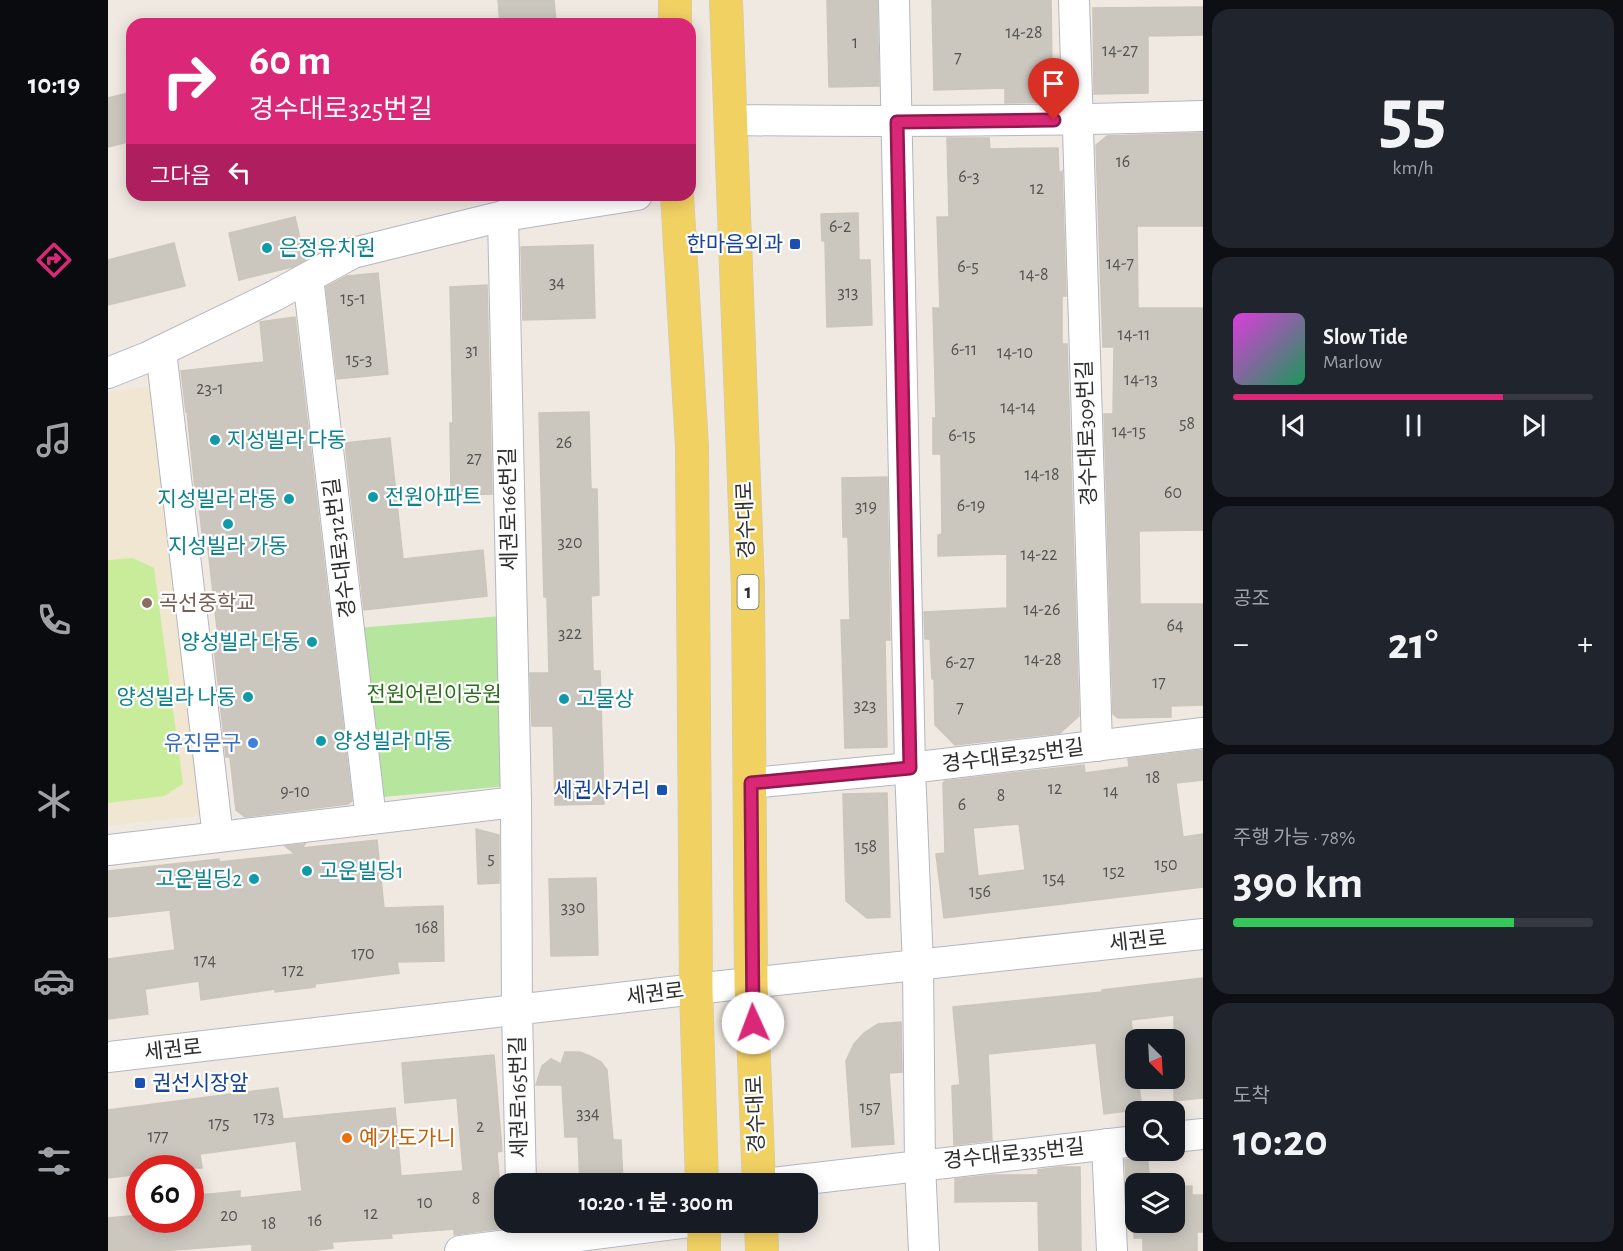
<!DOCTYPE html>
<html lang="ko">
<meta charset="utf-8">
<style>
:root{--surface:#171b24;--page:#20242c;--text:#f1f3f6;--muted:#9ea1a6;--line:#363941;--accent:#db2777}
body{margin:0;font-family:"Alegreya Sans","Noto Sans KR",sans-serif;background:var(--page);color:var(--text);height:100vh;display:flex;flex-direction:column;font-size:22px;white-space:nowrap}
*{box-sizing:border-box;margin:0}
p{font-size:20px;color:var(--muted)}
.icon{flex:none;width:33px;height:33px;fill:none;stroke:currentColor;stroke-width:2;stroke-linecap:round;stroke-linejoin:round}
.map{position:relative;flex:1;overflow:hidden}
.drawer{display:flex;flex-direction:column;gap:9px;padding:9px;background:#0d0f14;width:420px}
.drawer>*{flex:none}
.hud{position:absolute;left:18px;top:18px;width:570px;height:183px;border-radius:18px;box-shadow:0 3px 15px #0003;background:#db2777;color:#fff;overflow:hidden}
.needle{width:39px;rotate:156deg}
.buttons{position:absolute;left:1017px;top:1029px;display:grid;gap:12px}
.buttons a{display:grid;place-items:center;width:60px;height:60px;border-radius:12px;background:var(--surface);box-shadow:0 3px 15px #0003;font-size:30px}
.speed{position:absolute;left:18px;top:1155px;display:flex;gap:12px;font-size:30px;font-weight:700;text-align:center}
.speed>*{display:grid;place-content:center;width:78px;height:78px;border-radius:50%;background:var(--surface);box-shadow:0 3px 15px #0003;line-height:1}
.speed .limit{border:9px solid #d22;background:#fff;color:#111}
.pin{position:absolute;display:grid;place-items:center;width:51px;height:51px;color:#fff;margin:-62px -26px;border-radius:50% 50% 50% 0;rotate:-45deg;box-shadow:0 0 6px #0007}
.pin .icon{rotate:45deg}
.me{position:absolute;width:66px;margin:-33px;rotate:358deg;stroke-linejoin:round;filter:drop-shadow(0 0 4px #0008)}
.turn{display:flex;align-items:center;gap:21px;height:126px;padding:0 24px;font-size:27px}
.turn .icon{width:78px;height:78px;stroke-width:2.5}
.turn b{display:block;font-size:42px;line-height:51px}
.then{display:flex;align-items:center;height:57px;padding:0 24px;background:#0003;gap:12px;font-size:22px}
.big{font-size:45px;font-weight:700;line-height:1.1}
.drawer .widget{flex:1;display:flex;flex-direction:column;justify-content:center;gap:9px;min-width:0;padding:0 21px;border-radius:18px;background:var(--page)}
.drawer .dial{align-items:center;gap:0}
.dial b{font-size:78px;line-height:1}
.song{display:flex;align-items:center;gap:18px}
.cover{width:72px;height:72px;border-radius:9px;background:linear-gradient(135deg,hsl(300 70% 55%),hsl(150 70% 35%))}
.played{height:6px;border-radius:3px;background:linear-gradient(90deg,var(--accent) 75%,var(--line) 75%)}
.keys{display:flex;justify-content:space-around;direction:ltr}
.heat{display:flex;justify-content:space-between;align-items:center;font-size:33px;direction:ltr}
.charge{height:9px;border-radius:4px;background:linear-gradient(90deg,#34c759 78%,var(--line) 0)}
.trip{position:absolute;left:386px;top:1173px;width:324px;height:60px;border-radius:18px;background:var(--surface);box-shadow:0 3px 15px #0003;font-weight:700;line-height:60px;text-align:center}
main{display:flex;flex:1;min-height:0}
.tab-bar{display:flex;flex-direction:column;width:108px;justify-content:space-around;align-items:center;background:#090b0e;color:var(--muted)}
.tab-bar .icon{width:42px;height:42px}
.tab-bar .on{color:var(--accent)}
.tab-bar b{font-size:27px;color:var(--text)}
.map>svg:first-child{display:block}
</style>
<main>
<nav class="tab-bar">
<b>10:19</b>
<svg class="icon on" aria-label="directions" viewBox="0 0 24 24"><path d="M12 3l9 9-9 9-9-9zM9 14v-3h6M13 9l2 2-2 2"/></svg>
<svg class="icon" aria-label="music" viewBox="0 0 24 24"><path d="M9 18V5l10-2v13"/><circle cx="6" cy="18" r="3"/><circle cx="16" cy="16" r="3"/></svg>
<svg class="icon" aria-label="phone" viewBox="0 0 24 24"><path d="M5 4h4l2 5-3 2q2 4 5 5l2-3 5 2v4C11 20 4 13 5 4z"/></svg>
<svg class="icon" aria-label="climate" viewBox="0 0 24 24"><path d="M12 3v18M4 7l16 10M4 17L20 7"/></svg>
<svg class="icon" aria-label="car" viewBox="0 0 24 24"><path d="M5 17H2v-5l4-1 3-4h7l3 4 3 1v5h-3M9 17h6M6 11h13"/><circle cx="7" cy="17" r="2"/><circle cx="17" cy="17" r="2"/></svg>
<svg class="icon" aria-label="filters" viewBox="0 0 24 24"><path d="M4 7h16M4 17h16"/><circle cx="9" cy="7" r="2"/><circle cx="15" cy="17" r="2"/></svg>
</nav>
<div class="map">
<svg width="1095" height="1251" viewBox="0 0 1095 1251">
<rect width="100%" height="100%" fill="#efe9e1"/>
<path fill="#f0e6d1" d="M52 385 104 814 0 826V392Z"/>
<path fill="#b6e59e" d="M394 616 400 786 263 798 249 628Z"/>
<path fill="#c9ec9a" d="M25 558 46 568 75 784 56 796 0 803V560Z"/>
<g fill="#cbc7bf" stroke="#cbc5ba" stroke-width="1.5" fill-rule="evenodd">
<path d="M390 0H446L448 24H392Z"/>
<path d="M719 0H769L771 86 721 87Z"/>
<path d="M824 0H943L944 71 951 70 952 94 945 102 897 103V88L826 90Z"/>
<path d="M1095 7V35L1040 36V93L986 94 985 8Z"/>
<path d="M24 92V141L0 147V98Z"/>
<path d="M1095 133V226H1029L1030 308H1095V530L1031 531 1032 604H1095V705L1063 706V717L1010 718 1005 714 996 414H1005L1006 347H995L988 145 999 136Z"/>
<path d="M839 138H881L882 149 950 148 951 173 954 171 958 296H954V344H959L971 716 952 733 847 745 827 725 826 679H824L822 639H817L816 612 899 608V554L830 556V535L834 534 833 454H825V418H828L825 308H832L829 217H841Z"/>
<path d="M750 213 751 260H762L764 325 719 327 717 241H714L713 214Z"/>
<path d="M187 217 197 260 184 267 131 280 121 233Z"/>
<path d="M66 243 77 286 0 305V260Z"/>
<path d="M485 245 487 318 415 320 413 247Z"/>
<path d="M270 273 280 374 229 379 218 287 239 276Z"/>
<path d="M379 285 384 494 343 495 342 423H345L342 287Z"/>
<path d="M187 317 244 801 240 804 137 817 128 810 122 757H118L105 637H110L99 540 95 541 90 498H88L79 412H78L73 371 156 362 152 322Z"/>
<path d="M481 412 483 489H489L491 595 483 596 485 671H492L496 804 447 805 445 726H424L422 673H441L439 597H436L431 413Z"/>
<path d="M282 438 295 559 375 550 379 596 256 610 237 443Z"/>
<path d="M779 477 782 640H777L779 747 737 748 733 620H742L740 537H735L734 478Z"/>
<path d="M1095 750V780L1068 783 1075 837 1095 834V887L836 918 828 854 837 853 835 783 837 781 976 765 977 773 1021 767 1020 759ZM911 824 917 870 870 876 865 828Z"/>
<path d="M779 793 782 917 759 918 738 901 735 794Z"/>
<path d="M368 829 391 835V883L370 884Z"/>
<path d="M269 840 276 908 335 906 336 961 289 962 291 973 207 984V987L167 992V989L93 1000 91 981 37 989 40 1014 0 1019V959L67 950 62 910 0 917V871L111 859V862L187 854 177 846 197 844 194 848Z"/>
<path d="M488 878 490 955 443 956 441 879Z"/>
<path d="M1095 978V1098L1066 1101V1015L1023 1020 1028 1057V1078H1030L1034 1109 996 1114 988 1043 880 1054 884 1140 846 1145 844 1086 852 1085 845 1007 994 992V990Z"/>
<path d="M793 1022 794 1072 781 1073 786 1144 744 1147 738 1061 746 1044 756 1033 770 1024Z"/>
<path d="M457 1052H472L484 1057 493 1062 499 1070 505 1140H513L515 1184H472L470 1137H457L454 1085H428L434 1066 443 1059 453 1064Z"/>
<path d="M386 1055 394 1151 389 1152 395 1228 346 1235V1229L283 1234 284 1238 224 1242 225 1248 202 1251H144V1244L53 1251H0V1218L32 1215V1220H82V1196L132 1191V1198L194 1191 188 1141 92 1154 94 1168H32V1174L0 1178V1110L170 1088 175 1119 287 1108 293 1176 355 1171 349 1098 297 1103 294 1063Z"/>
<path d="M1039 1154 1042 1184H1028V1222H1066V1187L1084 1186V1195H1095V1232H1089V1251H1035V1238H1026V1192H1019L1017 1160 1031 1158Z"/>
<path d="M952 1167H972L973 1251H931L930 1201 847 1202V1179L885 1175H930V1170Z"/>
</g>
<g fill="none" stroke-linecap="round" stroke-linejoin="round">
<defs>
<g id="minor">
<path d="M786 0 802 768 810 966 812 1165 816 1251"/>
<path d="M966 0 989 746"/>
<path d="M623 120C780 122 938 121 1095 116"/>
<path d="M395 216 408 802 409 1011 413 1184"/>
<path d="M200 278 263 819"/>
<path d="M53 351 110 837"/>
<path d="M0 373 40 357 166 296 245 253 395 216 529 195"/>
<path d="M643 783 802 768 1095 733"/>
<path d="M0 850 408 802"/>
<path d="M0 1057 614 986 1095 934"/>
<path d="M1066 1137 1095 1134"/>
<path d="M999 1144 1004 1251"/>
<path d="M655 1184 1028 1141"/>
<path d="M352 1251 582 1222"/>
</g>
<g id="major">
<path d="M567 0V24"/>
<path d="M618 0 640 589 643 984 651 1184"/>
<path d="M569 195 584 447 588 990 594 1184"/>
<path d="M596 1222V1251"/>
<path d="M653 1222 654 1251"/>
</g>
</defs>
<use href="#minor" stroke="#b4b7c1" stroke-width="32"/>
<use href="#major" stroke="#c9c9c9" stroke-width="34"/>
<use href="#minor" stroke="#fff" stroke-width="30"/>
<use href="#major" stroke="#f2d163" stroke-width="33"/>
</g>
<g fill="none" stroke-linecap="round" stroke-linejoin="round">
<defs>
<path id="route" d="M645 1023 643 783 802 768 789 122 946 120"/>
</defs>
<use href="#route" stroke="#8e194d" stroke-width="15"/>
<use href="#route" stroke="#db2777" stroke-width="10"/>
</g>
<g fill="#1a4fb4" stroke="#fff" stroke-width="2">
<rect x="681" y="238" width="12" height="12" rx="3"/>
<rect x="548" y="784" width="12" height="12" rx="3"/>
<rect x="26" y="1077" width="12" height="12" rx="3"/>
</g>
<g fill="#0f9aa8" stroke="#fff" stroke-width="2">
<circle cx="159" cy="248" r="6"/>
<circle cx="107" cy="440" r="6"/>
<circle cx="265" cy="497" r="6"/>
<circle cx="181" cy="499" r="6"/>
<circle cx="120" cy="524" r="6"/>
<circle cx="204" cy="642" r="6"/>
<circle cx="140" cy="697" r="6"/>
<circle cx="456" cy="699" r="6"/>
<circle cx="213" cy="741" r="6"/>
<circle cx="199" cy="871" r="6"/>
<circle cx="146" cy="879" r="6"/>
</g>
<circle fill="#8d6e63" stroke="#fff" stroke-width="2" cx="39" cy="603" r="6"/>
<circle fill="#3f7fe0" stroke="#fff" stroke-width="2" cx="145" cy="743" r="6"/>
<circle fill="#e8710a" stroke="#fff" stroke-width="2" cx="239" cy="1138" r="6"/>
<g text-anchor="middle" dominant-baseline="central" stroke-width="4.5" stroke-linejoin="round" paint-order="stroke">
<g font-size="18" fill="#555452">
<text x="916" y="33">14-28</text>
<text x="747" y="43">1</text>
<text x="1012" y="51">14-27</text>
<text x="850" y="58">7</text>
<text x="1015" y="162">16</text>
<text x="861" y="177">6-3</text>
<text x="929" y="189">12</text>
<text x="732" y="227">6-2</text>
<text x="1012" y="264">14-7</text>
<text x="860" y="267">6-5</text>
<text x="926" y="275">14-8</text>
<text x="449" y="283">34</text>
<text x="740" y="293">313</text>
<text x="245" y="299">15-1</text>
<text x="1026" y="335">14-11</text>
<text x="856" y="350">6-11</text>
<text x="364" y="351">31</text>
<text x="907" y="353">14-10</text>
<text x="251" y="360">15-3</text>
<text x="1033" y="380">14-13</text>
<text x="102" y="389">23-1</text>
<text x="910" y="408">14-14</text>
<text x="1079" y="424">58</text>
<text x="1021" y="432">14-15</text>
<text x="854" y="436">6-15</text>
<text x="456" y="443">26</text>
<text x="366" y="459">27</text>
<text x="934" y="475">14-18</text>
<text x="1065" y="493">60</text>
<text x="863" y="506">6-19</text>
<text x="758" y="507">319</text>
<text x="462" y="543">320</text>
<text x="931" y="555">14-22</text>
<text x="934" y="610">14-26</text>
<text x="1067" y="626">64</text>
<text x="462" y="634">322</text>
<text x="935" y="660">14-28</text>
<text x="852" y="663">6-27</text>
<text x="1051" y="683">17</text>
<text x="757" y="706">323</text>
<text x="852" y="708">7</text>
<text x="1045" y="778">18</text>
<text x="947" y="789">12</text>
<text x="187" y="792">9-10</text>
<text x="1003" y="792">14</text>
<text x="893" y="796">8</text>
<text x="854" y="805">6</text>
<text x="758" y="847">158</text>
<text x="383" y="859">5</text>
<text x="1058" y="865">150</text>
<text x="1006" y="872">152</text>
<text x="946" y="879">154</text>
<text x="872" y="892">156</text>
<text x="465" y="908">330</text>
<text x="319" y="928">168</text>
<text x="255" y="954">170</text>
<text x="97" y="961">174</text>
<text x="185" y="971">172</text>
<text x="762" y="1108">157</text>
<text x="480" y="1114">334</text>
<text x="156" y="1118">173</text>
<text x="111" y="1124">175</text>
<text x="372" y="1127">2</text>
<text x="50" y="1137">177</text>
<text x="368" y="1199">8</text>
<text x="317" y="1203">10</text>
<text x="263" y="1214">12</text>
<text x="121" y="1216">20</text>
<text x="207" y="1221">16</text>
<text x="161" y="1224">18</text>
</g>
<rect fill="#fff" stroke="#6d6d6d" stroke-width="1.5" x="629.5" y="575" width="21" height="34" rx="4.5"/>
<g font-size="20" font-weight="bold" fill="#2e2e2e">
<text x="640" y="592">1</text>
</g>
<g font-size="21" fill="#164399" stroke="#fff" text-anchor="end">
<text x="675" y="244">한마음외과</text>
<text x="542" y="790">세권사거리</text>
<text x="44" y="1083" text-anchor="start">권선시장앞</text>
</g>
<g font-size="21" fill="#0d838f" stroke="#fff" text-anchor="start">
<text x="171" y="248">은정유치원</text>
<text x="119" y="440">지성빌라 다동</text>
<text x="277" y="497">전원아파트</text>
<text x="169" y="499" text-anchor="end">지성빌라 라동</text>
<text x="120" y="546" text-anchor="middle">지성빌라 가동</text>
<text x="192" y="642" text-anchor="end">양성빌라 다동</text>
<text x="128" y="697" text-anchor="end">양성빌라 나동</text>
<text x="468" y="699">고물상</text>
<text x="225" y="741">양성빌라 마동</text>
<text x="211" y="871">고운빌딩1</text>
<text x="134" y="879" text-anchor="end">고운빌딩2</text>
</g>
<g font-size="21" fill="#2e2e2e" stroke="#fff">
<text transform="translate(979 433) rotate(-92)">경수대로309번길</text>
<text transform="translate(401 509) rotate(-91)">세권로166번길</text>
<text transform="translate(638 520) rotate(-92)">경수대로</text>
<text transform="translate(232 548) rotate(-97)">경수대로312번길</text>
<text transform="translate(905 756) rotate(-7)">경수대로325번길</text>
<text transform="translate(1030 941) rotate(-6)">세권로</text>
<text transform="translate(547 994) rotate(-7)">세권로</text>
<text transform="translate(65 1050) rotate(-6)">세권로</text>
<text transform="translate(411 1097) rotate(-91)">세권로165번길</text>
<text transform="translate(648 1114) rotate(-92)">경수대로</text>
<text transform="translate(906 1154) rotate(-6)">경수대로335번길</text>
</g>
<g font-size="21" fill="#785e54" stroke="#fff" text-anchor="start">
<text x="51" y="603">곡선중학교</text>
</g>
<g font-size="21" fill="#2c6e1b" stroke="#fff">
<text x="326" y="694">전원어린이공원</text>
</g>
<g font-size="21" fill="#366cbe" stroke="#fff" text-anchor="end">
<text x="133" y="743">유진문구</text>
</g>
<g font-size="21" fill="#c56008" stroke="#fff" text-anchor="start">
<text x="251" y="1138">예가도가니</text>
</g>
</g>
</svg>
<div class="buttons">
<a><svg class="needle" viewBox="-14 -14 28 28"><path d="M0-13l5 13h-10z" fill="#e53935"/><path d="M0 13l5-13h-10z" fill="#9ea1a6"/></svg></a>
<a><svg class="icon" aria-label="search" viewBox="0 0 24 24"><circle cx="10" cy="10" r="6"/><path d="M15 15l6 6"/></svg></a>
<a><svg class="icon" aria-label="layers" viewBox="0 0 24 24"><path d="M12 4l9 5-9 5-9-5zM3 14l9 5 9-5"/></svg></a>
</div>
<div class="speed"><div class="limit">60</div></div>
<div class="pin" style="left:946px;top:120px;background:#d93025"><svg class="icon" aria-label="arrive" viewBox="0 0 24 24"><path d="M6 21V4h12l-3 4 3 4H6"/></svg></div>
<svg class="me" style="left:645px;top:1023px" viewBox="-20 -20 40 40"><circle r="19" fill="#fff"/><path d="M0-13L10 11 0 6-10 11z" fill="#db2777"/></svg>
<div class="trip">10:20 · 1 분 · 300 m</div>
<div class="hud">
<div class="turn"><svg class="icon" aria-label="right" viewBox="0 0 24 24"><path d="M7 20v-9h11M14 6l5 5-5 5"/></svg><div><b>60 m</b>경수대로325번길</div></div>
<div class="then">그다음<svg class="icon" aria-label="left" viewBox="0 0 24 24"><path d="M17 20v-9H6M10 6l-5 5 5 5"/></svg></div>
</div>
</div>
<section class="drawer">
<div class="widget dial"><b>55</b><p>km/h</p></div>
<div class="widget">
<div class="song"><i class="cover"></i><div><b>Slow Tide</b><p>Marlow</p></div></div>
<div class="played"></div>
<div class="keys"><svg class="icon" aria-label="previous" viewBox="0 0 24 24"><path d="M18 5L8 12l10 7zM5 5v14"/></svg><svg class="icon" aria-label="pause" viewBox="0 0 24 24"><path d="M8 5v14M16 5v14"/></svg><svg class="icon" aria-label="next" viewBox="0 0 24 24"><path d="M6 5l10 7-10 7zM19 5v14"/></svg></div>
</div>
<div class="widget"><p>공조</p>
<div class="heat"><a>−</a><b class="big">21°</b><a>+</a></div>
</div>
<div class="widget"><p>주행 가능 · 78%</p><b class="big">390 km</b><div class="charge"></div></div>
<div class="widget"><p>도착</p><b class="big">10:20</b></div>
</section>
</main>
